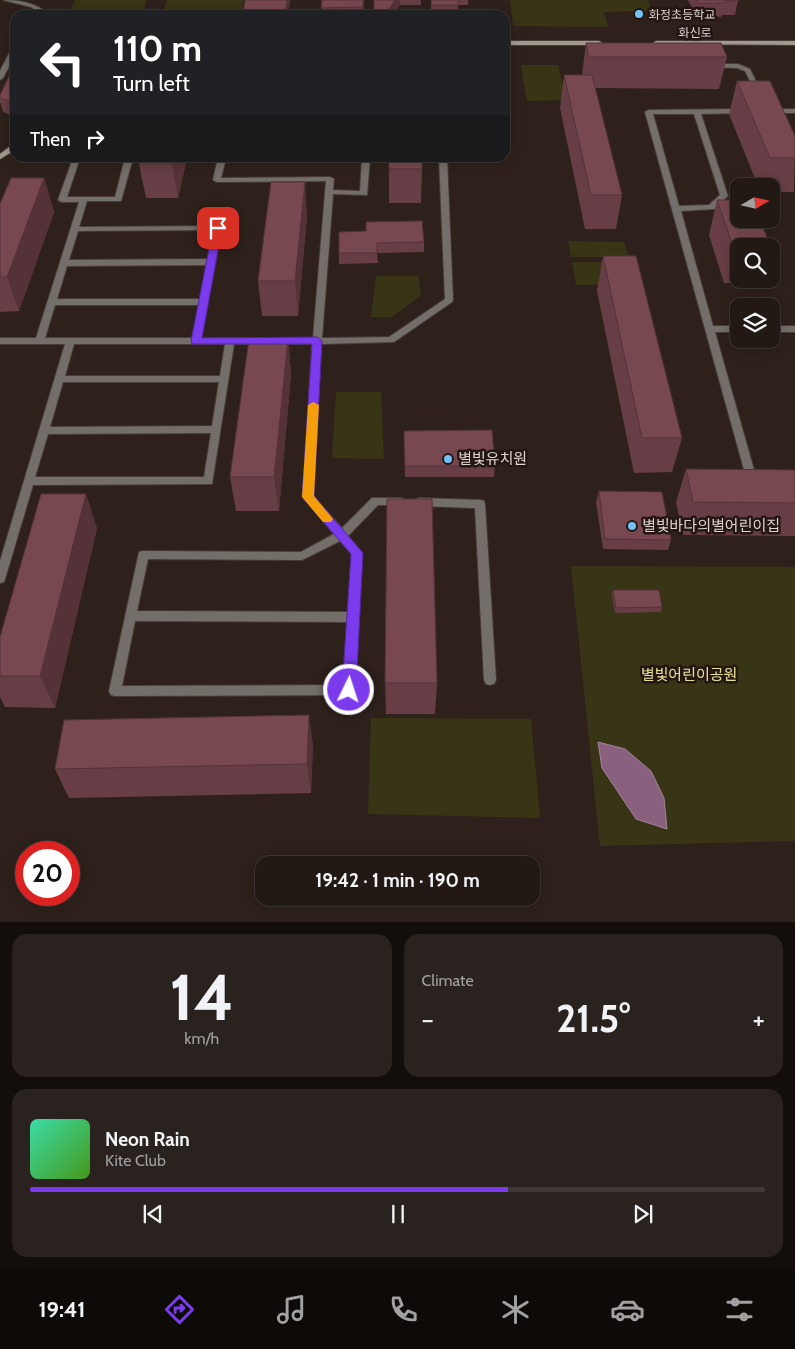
<!DOCTYPE html>
<meta charset="utf-8">
<style>
:root{--surface:#221915;--page:#2a221e;--text:#f1f3f6;--muted:#a2a0a0;--line:#3f3834;--accent:#7c3aed}
body{margin:0;font-family:Cabin,"Noto Sans KR",sans-serif;background:var(--page);color:var(--text);height:100vh;display:flex;flex-direction:column;font-size:19px;white-space:nowrap}
*{box-sizing:border-box;margin:0}
p{font-size:16px;color:var(--muted)}
.icon{flex:none;width:28px;height:28px;fill:none;stroke:currentColor;stroke-width:2;stroke-linecap:round;stroke-linejoin:round}
.map{position:relative;height:922px;overflow:hidden}
.details{display:flex;flex-direction:column;gap:12px;padding:12px;background:#130e0c;flex:1}
.details>*{flex:none}
.banner{position:absolute;left:10px;top:10px;width:500px;height:152px;border-radius:15px;box-shadow:0 2px 12px #0003,0 0 0 1px var(--line);background:#202124;color:#fff;overflow:hidden}
.needle{width:32px;rotate:81deg}
.fabs{position:absolute;left:730px;top:178px;display:grid;gap:10px}
.fabs a{display:grid;place-items:center;width:50px;height:50px;border-radius:10px;background:var(--surface);box-shadow:0 2px 12px #0003,0 0 0 1px var(--line);font-size:25px}
.speed{position:absolute;left:15px;top:841px;display:flex;gap:10px;font-size:25px;font-weight:700;text-align:center}
.speed>*{display:grid;place-content:center;width:65px;height:65px;border-radius:50%;background:var(--surface);box-shadow:0 2px 12px #0003,0 0 0 1px var(--line);line-height:1}
.speed .limit{border:8px solid #d22;background:#fff;color:#111}
.pin{position:absolute;display:grid;place-items:center;width:42px;height:42px;color:#fff;margin:-21px;border-radius:10px;box-shadow:0 2px 8px #0006}
.me{position:absolute;width:55px;margin:-28px;rotate:4deg;stroke-linejoin:round;filter:drop-shadow(0 0 4px #0008)}
.turn{display:flex;align-items:center;gap:18px;height:105px;padding:0 20px;font-size:22px}
.turn .icon{width:65px;height:65px;stroke-width:2.5}
.turn b{display:block;font-size:35px;line-height:42px}
.then{display:flex;align-items:center;height:48px;padding:0 20px;background:#0003;gap:10px;font-size:19px}
.big{font-size:38px;font-weight:800;line-height:1.1}
.details .widget{flex:1;display:flex;flex-direction:column;justify-content:center;gap:8px;min-width:0;padding:0 18px;border-radius:15px;background:var(--page)}
.details .dial{align-items:center;gap:0}
.dial b{font-size:65px;line-height:1}
.song{display:flex;align-items:center;gap:15px}
.cover{width:60px;height:60px;border-radius:8px;background:linear-gradient(135deg,hsl(160 70% 55%),hsl(100 70% 35%))}
.played{height:5px;border-radius:2px;background:linear-gradient(90deg,var(--accent) 65%,var(--line) 65%)}
.keys{display:flex;justify-content:space-around;direction:ltr}
.heat{display:flex;justify-content:space-between;align-items:center;font-size:28px;direction:ltr}
.details .tiles{flex:1;display:grid;gap:12px;grid-template-columns:1fr 1fr}
.widget:last-child{grid-column:span 2}
.trip{position:absolute;left:255px;top:856px;width:285px;height:50px;border-radius:15px;background:var(--surface);box-shadow:0 2px 12px #0003,0 0 0 1px var(--line);font-weight:800;line-height:50px;text-align:center}
.menu{display:flex;height:80px;justify-content:space-around;align-items:center;background:#0e0a08;color:var(--muted)}
.menu .icon{width:35px;height:35px}
.menu .on{color:var(--accent)}
.menu b{font-size:22px;color:var(--text)}
.map>svg:first-child{display:block}
</style>
<div class="map">
<svg width="795" height="922" viewBox="0 0 795 922">
<rect width="100%" height="100%" fill="#2e211c"/>
<g fill="#373515">
<path d="M75 0H147L143 11H70Z"/>
<path d="M167 0H244L241 15H162Z"/>
<path d="M510 0H648L651 11 604 12 608 27 513 26Z"/>
<path d="M521 65H558L567 100 527 101Z"/>
<path d="M568 241 624 242 629 257H571Z"/>
<path d="M572 262H630L634 284 576 285Z"/>
<path d="M376 276H418L421 295 392 317H371Z"/>
<path d="M336 392H381L384 459 332 458Z"/>
<path d="M571 566 795 567V841L600 846Z"/>
<path d="M371 718 531 719 540 818 368 814Z"/>
</g>
<path fill="#89617e" stroke="#a28397" d="M598 742 625 749 651 771 664 798 667 829 636 819 602 768Z"/>
<g fill="none" stroke-linecap="round" stroke-linejoin="round">
<defs>
<g id="lane">
<path d="M3 0C20 0 37 3 50 15H43L31 7Z"/>
<path d="M15 46V55L3 78 0 80V71L12 48Z"/>
<path d="M713 64H738L750 69 761 92 756 93 745 71 737 68 711 67 710 66Z"/>
<path d="M742 109 746 111 745 113 701 114 728 196 714 209 681 211 713 326H739V332H715L756 477 755 480H747L746 477 645 112 649 110ZM653 114H694L720 195 709 205 679 206Z"/>
<path d="M768 109H795V113H771L767 111Z"/>
<path d="M73 158H80L67 197H115L125 158H133L121 201H87L79 227 221 226 222 228 201 338H261L266 341 261 344H234L212 484 33 485 5 579 4 582 0 583V561L65 344H0V338H36L79 202H62L58 200ZM213 230 208 259 69 260 78 231ZM207 265 200 299H57L67 266ZM55 305H199L192 338H45ZM74 344H225L220 376H65ZM63 382H219L212 426 50 427ZM211 433 204 477H35L48 434Z"/>
<path d="M218 158H226L221 178 330 177 334 179 333 190 360 191 362 158H370L367 195 333 194 322 338 389 337 445 299 439 158H447L453 300 452 302 394 342 321 344 313 496 342 528 372 498H400L404 499 405 502 404 505H378L348 536 362 553 355 690 353 694 349 695 115 696 111 695 109 691 139 552 143 551 301 552 334 534 303 497 312 344H276L271 341 276 338H313L326 181 217 182 213 180ZM340 541 352 554 348 612 137 611 148 559 302 560ZM135 621 347 622 343 685 122 686Z"/>
<rect x="771" y="326" width="24" height="6"/>
<path d="M420 498 480 500 484 501 485 504 496 680 494 684 490 685 486 684 484 680 475 508 420 506 416 505 415 502 416 499Z"/>
</g>
<g id="secondary">
<path d="M505 41H599L602 43 599 45H505Z"/>
<path d="M656 41H795V45L654 44 653 43Z"/>
<path d="M12 145H15V150L0 159V154Z"/>
</g>
</defs>
<use href="#lane" stroke="#4a3d39" stroke-width="2"/>
<use href="#secondary" stroke="#4a3d39" stroke-width="2"/>
<use href="#lane" fill="#736e69" fill-rule="evenodd"/>
<use href="#secondary" fill="#a09990" fill-rule="evenodd"/>
</g>
<g fill="#673e45">
<path d="M245 0H290L288 15H243Z"/>
<rect x="322" y="0" width="42" height="15"/>
<path d="M374 0H421V5H400Z"/>
<path d="M431 0H468V5H458V14H431Z"/>
<path d="M688 0H740H738L735 15H722L721 17 696 16Z"/>
<path d="M586 43 727 57 719 89 595 88 622 195 616 229H585L560 108 564 75H582Z"/>
<path d="M15 64 14 116 3 112 0 102V95Z"/>
<path d="M737 81 795 136 794 192H771V186H758L729 114Z"/>
<path d="M187 158 178 198H146L139 164Z"/>
<path d="M389 158 422 169 421 203H389Z"/>
<path d="M44 178 54 212 19 311 0 312V204Z"/>
<path d="M717 200 739 246V279H761L760 283H724L709 235Z"/>
<path d="M307 216 298 316H262L258 281Z"/>
<path d="M339 232 424 242V252L377 253 378 263 339 264Z"/>
<path d="M603 256 682 438 672 472 634 473 597 291Z"/>
<path d="M288 339 291 374 279 511H236L230 477Z"/>
<path d="M404 431 495 466 494 477H405Z"/>
<path d="M686 469 795 470V536L683 535 676 502Z"/>
<path d="M599 491 671 540 668 550 603 549 596 502Z"/>
<path d="M97 528 55 708 5 707 0 697V637Z"/>
<path d="M613 590 662 607 661 612 615 613 612 595Z"/>
<path d="M385 683H437L435 714H386Z"/>
<path d="M313 745 311 793 69 798 55 769Z"/>
</g>
<g fill="#543238">
<path d="M287 0H290L288 15H285Z"/>
<rect x="363" y="0" width="1" height="15"/>
<path d="M395 0H400V5L394 15H386Z"/>
<path d="M15 99V115L14 116 9 101Z"/>
<path d="M173 158H187L178 198 172 164Z"/>
<path d="M44 178 54 212 19 311 7 277Z"/>
<path d="M305 182 307 216 298 316 295 281Z"/>
<path d="M288 339 291 374 279 511 274 477Z"/>
<path d="M86 494 97 528 55 708 40 676Z"/>
<path d="M309 715 313 745 311 793 307 764Z"/>
</g>
<g fill="#784850" stroke="#543238">
<path d="M245 0H287L285 14H243Z"/>
<path d="M322 0H363V7L321 8Z"/>
<path d="M374 0H395L386 15H374Z"/>
<path d="M431 0H458V5H432Z"/>
<path d="M697 0H738L739 1H725L724 3H698Z"/>
<path d="M586 43H721L727 57H589Z"/>
<path d="M15 64V99L9 101 0 98V95Z"/>
<path d="M564 75H592L622 195H591Z"/>
<path d="M737 81H770L795 136V158H770Z"/>
<path d="M141 158H173L172 164H139Z"/>
<rect x="389" y="158" width="33" height="11"/>
<path d="M11 178H44L7 277H0V204Z"/>
<path d="M271 182H305L295 281H258Z"/>
<path d="M717 200H739V219H760L770 246H739V249H734Z"/>
<path d="M422 221 424 242 377 243V253H339V232L366 231V222Z"/>
<path d="M603 256H636L682 438H642Z"/>
<path d="M249 339H288L274 477H230Z"/>
<path d="M492 430 495 466H405L404 431Z"/>
<path d="M686 469 795 470V503L693 502Z"/>
<path d="M599 491 662 492 671 540 605 539Z"/>
<path d="M41 494H86L40 676H0V637Z"/>
<path d="M387 499H432L437 683H385Z"/>
<path d="M613 590H659L662 607 616 608Z"/>
<path d="M309 715 307 764 55 769 64 720Z"/>
</g>
<path fill="#7c3aed" stroke="#51269a" d="M218 226 222 228 202 338 317 337 322 341 314 496 363 553 356 690 354 694 349 696 344 694 342 690 351 554 302 497 312 344H192L191 341 213 228Z"/>
<path fill="#f59e0b" d="M313 402 319 405 314 496 333 519 331 522H323L302 497 308 405Z"/>
<g fill="#73c1f6" stroke="#241713" stroke-width="2">
<circle cx="639" cy="14" r="5"/>
<circle cx="448" cy="459" r="5"/>
<circle cx="632" cy="526" r="5"/>
</g>
<g text-anchor="middle" dominant-baseline="central" stroke-width="5" stroke-linejoin="round" paint-order="stroke">
<g font-size="12" fill="#ddd3d0" stroke="#241713" text-anchor="start">
<text x="649" y="14">화정초등학교</text>
</g>
<g font-size="12" fill="#ddd3d0" stroke="#241713">
<text x="695" y="32">화신로</text>
</g>
<g font-size="15" fill="#ddd3d0" stroke="#241713" text-anchor="start">
<text x="458" y="459">별빛유치원</text>
<text x="642" y="526">별빛바다의별어린이집</text>
</g>
<g font-size="15" fill="#e7e297" stroke="#241713">
<text x="689" y="675">별빛어린이공원</text>
</g>
</g>
</svg>
<div class="fabs">
<a><svg class="needle" viewBox="-14 -14 28 28"><path d="M0-13l5 13h-10z" fill="#e53935"/><path d="M0 13l5-13h-10z" fill="#a2a0a0"/></svg></a>
<a><svg class="icon" aria-label="search" viewBox="0 0 24 24"><circle cx="10" cy="10" r="6"/><path d="M15 15l6 6"/></svg></a>
<a><svg class="icon" aria-label="layers" viewBox="0 0 24 24"><path d="M12 4l9 5-9 5-9-5zM3 14l9 5 9-5"/></svg></a>
</div>
<div class="speed"><div class="limit">20</div></div>
<div class="pin" style="left:218px;top:228px;background:#d93025"><svg class="icon" aria-label="arrive" viewBox="0 0 24 24"><path d="M6 21V4h12l-3 4 3 4H6"/></svg></div>
<svg class="me" style="left:349px;top:690px" viewBox="-20 -20 40 40"><circle r="17" fill="#7c3aed" stroke="#fff" stroke-width="3"/><path d="M0-11L8 9 0 5-8 9z" fill="#fff"/></svg>
<div class="trip">19:42 · 1 min · 190 m</div>
<div class="banner">
<div class="turn"><svg class="icon" aria-label="left" viewBox="0 0 24 24"><path d="M17 20v-9H6M10 6l-5 5 5 5"/></svg><div><b>110 m</b>Turn left</div></div>
<div class="then">Then<svg class="icon" aria-label="right" viewBox="0 0 24 24"><path d="M7 20v-9h11M14 6l5 5-5 5"/></svg></div>
</div>
</div>
<section class="details">
<div class="tiles">
<div class="widget dial"><b>14</b><p>km/h</p></div>
<div class="widget"><p>Climate</p>
<div class="heat"><a>−</a><b class="big">21.5°</b><a>+</a></div>
</div>
<div class="widget">
<div class="song"><i class="cover"></i><div><b>Neon Rain</b><p>Kite Club</p></div></div>
<div class="played"></div>
<div class="keys"><svg class="icon" aria-label="previous" viewBox="0 0 24 24"><path d="M18 5L8 12l10 7zM5 5v14"/></svg><svg class="icon" aria-label="pause" viewBox="0 0 24 24"><path d="M8 5v14M16 5v14"/></svg><svg class="icon" aria-label="next" viewBox="0 0 24 24"><path d="M6 5l10 7-10 7zM19 5v14"/></svg></div>
</div>
</div>
</section>
<nav class="menu">
<b>19:41</b>
<svg class="icon on" aria-label="directions" viewBox="0 0 24 24"><path d="M12 3l9 9-9 9-9-9zM9 14v-3h6M13 9l2 2-2 2"/></svg>
<svg class="icon" aria-label="music" viewBox="0 0 24 24"><path d="M9 18V5l10-2v13"/><circle cx="6" cy="18" r="3"/><circle cx="16" cy="16" r="3"/></svg>
<svg class="icon" aria-label="phone" viewBox="0 0 24 24"><path d="M5 4h4l2 5-3 2q2 4 5 5l2-3 5 2v4C11 20 4 13 5 4z"/></svg>
<svg class="icon" aria-label="climate" viewBox="0 0 24 24"><path d="M12 3v18M4 7l16 10M4 17L20 7"/></svg>
<svg class="icon" aria-label="car" viewBox="0 0 24 24"><path d="M5 17H2v-5l4-1 3-4h7l3 4 3 1v5h-3M9 17h6M6 11h13"/><circle cx="7" cy="17" r="2"/><circle cx="17" cy="17" r="2"/></svg>
<svg class="icon" aria-label="filters" viewBox="0 0 24 24"><path d="M4 7h16M4 17h16"/><circle cx="9" cy="7" r="2"/><circle cx="15" cy="17" r="2"/></svg>
</nav>
